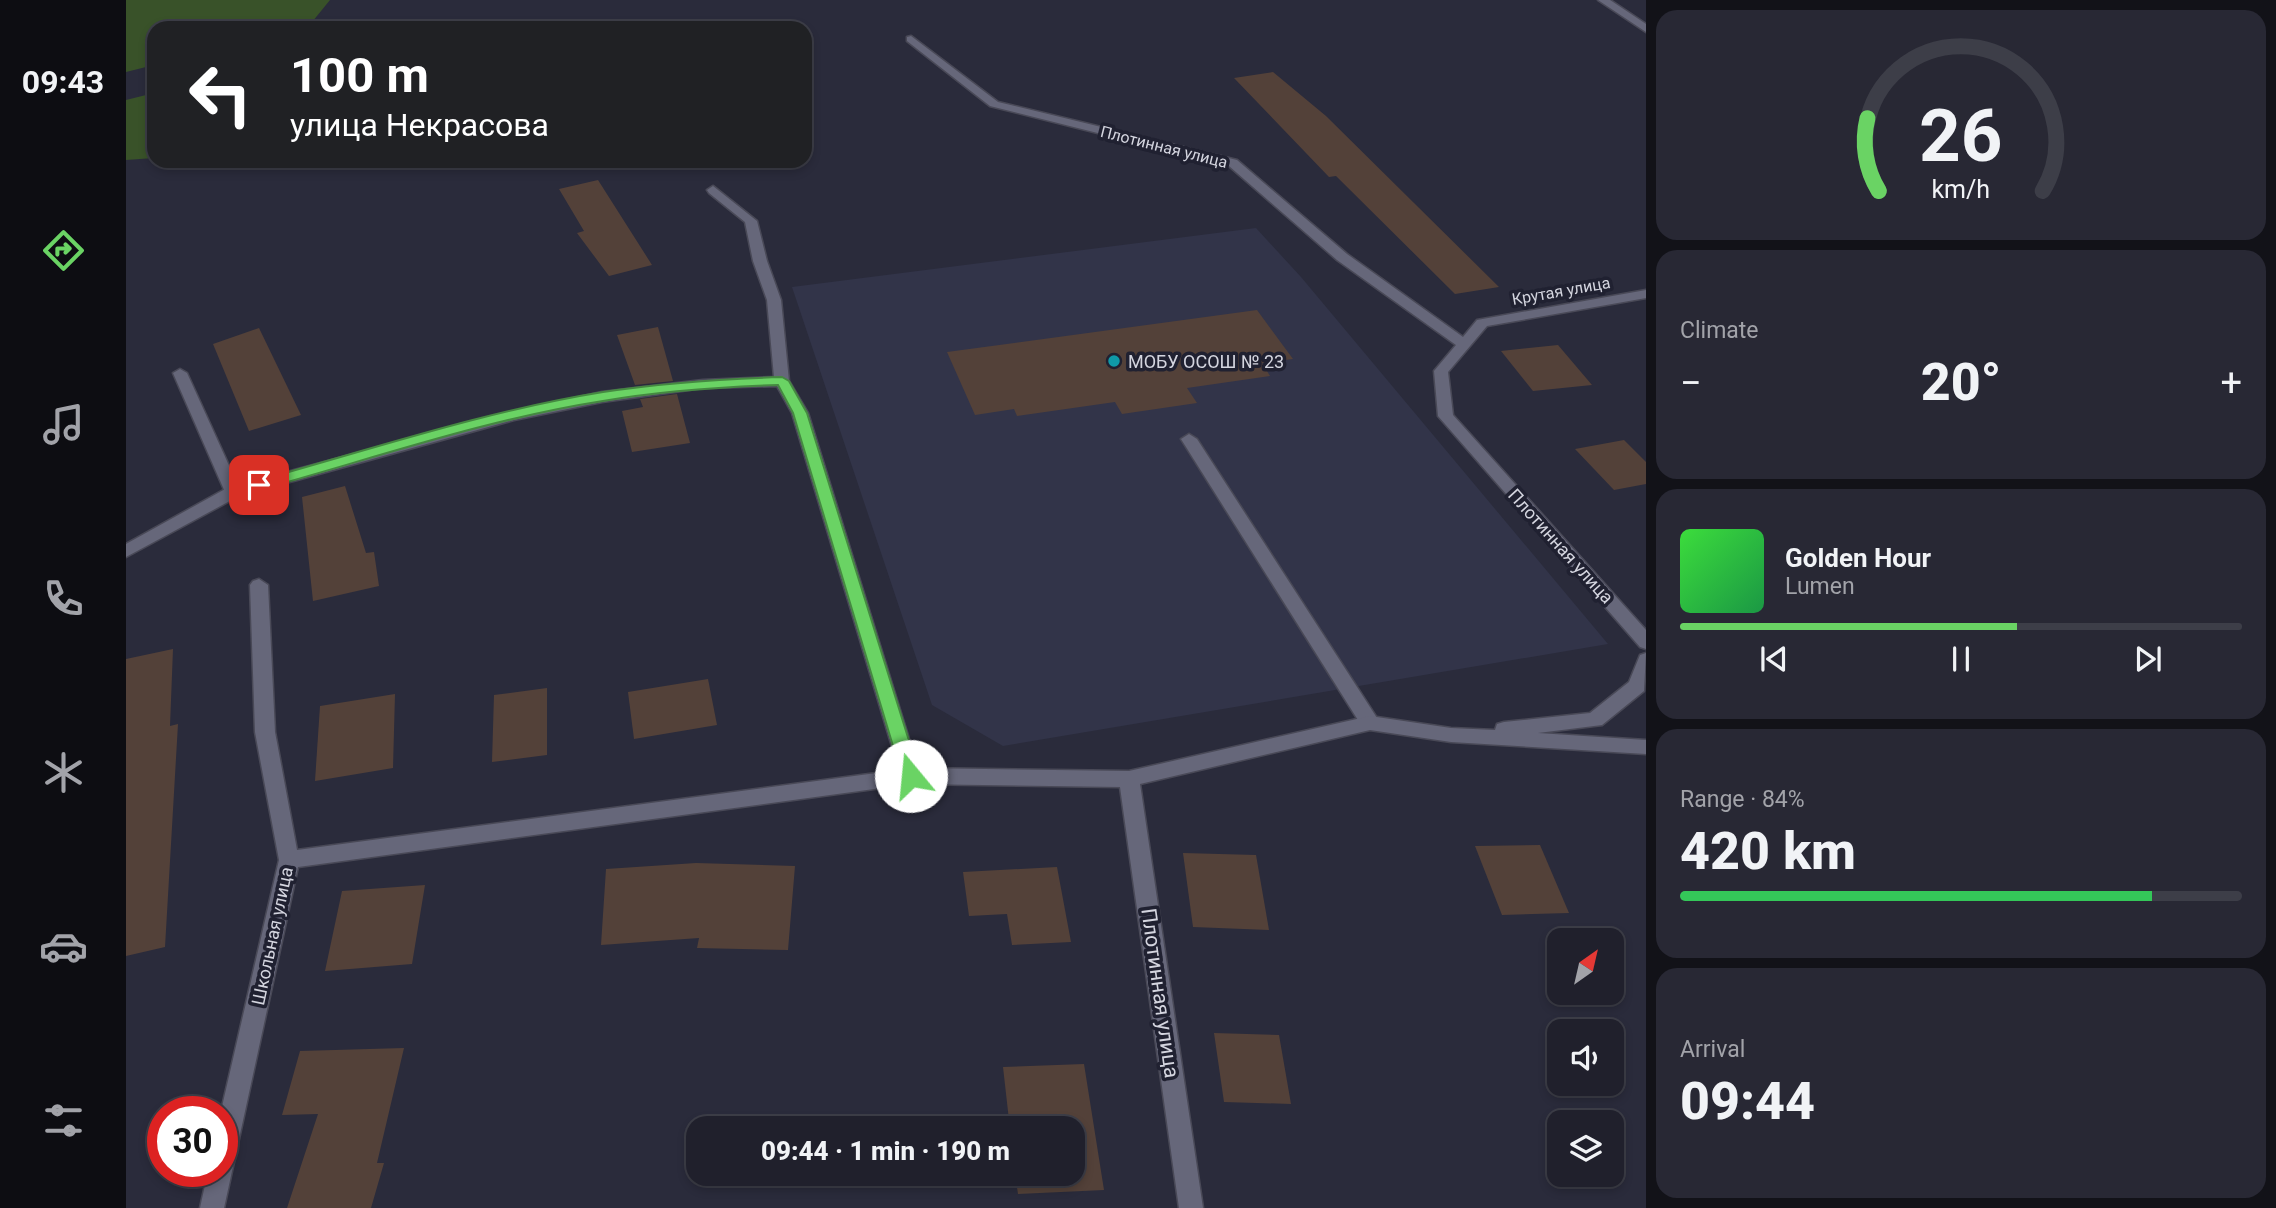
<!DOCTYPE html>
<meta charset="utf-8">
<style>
:root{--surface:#20202c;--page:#282834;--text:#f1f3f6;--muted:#a2a3a9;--line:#3d3e48;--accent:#6ad364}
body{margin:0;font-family:Roboto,sans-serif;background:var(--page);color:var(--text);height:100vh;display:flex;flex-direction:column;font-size:26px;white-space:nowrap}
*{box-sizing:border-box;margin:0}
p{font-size:23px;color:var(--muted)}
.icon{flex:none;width:38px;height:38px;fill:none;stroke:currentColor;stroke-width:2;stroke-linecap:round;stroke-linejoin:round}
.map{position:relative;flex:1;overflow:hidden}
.side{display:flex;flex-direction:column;gap:10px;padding:10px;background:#121218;width:630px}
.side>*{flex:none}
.banner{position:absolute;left:21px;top:21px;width:665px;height:147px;border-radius:21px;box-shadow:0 4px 10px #0003,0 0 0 2px var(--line);background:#202124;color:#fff;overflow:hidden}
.needle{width:46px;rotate:34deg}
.tools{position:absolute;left:1421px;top:928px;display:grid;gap:14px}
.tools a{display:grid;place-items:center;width:77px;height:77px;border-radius:14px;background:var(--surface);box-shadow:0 4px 10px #0003,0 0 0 2px var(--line);font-size:35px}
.speed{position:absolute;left:21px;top:1096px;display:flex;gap:14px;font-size:35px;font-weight:700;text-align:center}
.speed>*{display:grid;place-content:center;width:91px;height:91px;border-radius:50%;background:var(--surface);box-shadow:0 4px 10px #0003,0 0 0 2px var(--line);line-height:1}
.speed .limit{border:10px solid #d22;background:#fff;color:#111}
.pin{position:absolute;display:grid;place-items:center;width:60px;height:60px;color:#fff;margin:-30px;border-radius:14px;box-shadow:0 4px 10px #0006}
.me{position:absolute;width:77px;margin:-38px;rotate:343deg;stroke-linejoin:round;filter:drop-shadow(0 0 5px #0008)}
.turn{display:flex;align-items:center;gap:24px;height:147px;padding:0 28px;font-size:32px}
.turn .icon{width:91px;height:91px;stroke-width:2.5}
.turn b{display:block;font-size:49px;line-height:60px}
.big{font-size:52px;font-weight:800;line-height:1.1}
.side .widget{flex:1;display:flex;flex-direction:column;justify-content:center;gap:10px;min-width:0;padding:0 24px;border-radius:21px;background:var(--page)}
.side .dial{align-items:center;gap:0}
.dial svg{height:182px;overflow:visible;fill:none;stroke:var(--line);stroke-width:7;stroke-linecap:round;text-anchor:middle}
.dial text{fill:var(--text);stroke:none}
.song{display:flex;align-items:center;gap:21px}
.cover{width:84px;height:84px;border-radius:10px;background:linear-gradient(135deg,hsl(120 70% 55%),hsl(140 70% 35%))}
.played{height:7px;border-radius:4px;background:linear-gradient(90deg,var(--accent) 60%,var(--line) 60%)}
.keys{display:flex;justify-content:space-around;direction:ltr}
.heat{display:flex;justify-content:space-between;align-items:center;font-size:38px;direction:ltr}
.charge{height:10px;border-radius:5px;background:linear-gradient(90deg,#34c759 84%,var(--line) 0)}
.trip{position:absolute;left:560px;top:1116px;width:399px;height:70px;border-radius:21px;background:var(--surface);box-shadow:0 4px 10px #0003,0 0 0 2px var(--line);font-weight:800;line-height:70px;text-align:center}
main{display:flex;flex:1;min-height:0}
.tabs{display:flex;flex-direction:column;width:126px;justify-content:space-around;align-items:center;background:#0d0d12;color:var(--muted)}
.tabs .icon{width:49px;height:49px}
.tabs .current{color:var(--accent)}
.tabs b{font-size:32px;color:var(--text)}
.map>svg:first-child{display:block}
</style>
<main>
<nav class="tabs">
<b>09:43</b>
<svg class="icon current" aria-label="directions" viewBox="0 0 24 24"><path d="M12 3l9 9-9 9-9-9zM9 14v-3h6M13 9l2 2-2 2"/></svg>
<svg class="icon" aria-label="music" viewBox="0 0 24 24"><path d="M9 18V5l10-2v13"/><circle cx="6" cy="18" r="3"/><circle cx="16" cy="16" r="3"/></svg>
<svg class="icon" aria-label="phone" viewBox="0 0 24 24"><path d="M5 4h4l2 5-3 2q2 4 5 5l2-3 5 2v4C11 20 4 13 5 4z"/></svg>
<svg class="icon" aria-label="climate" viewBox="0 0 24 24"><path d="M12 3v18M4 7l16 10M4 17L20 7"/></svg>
<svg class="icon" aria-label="car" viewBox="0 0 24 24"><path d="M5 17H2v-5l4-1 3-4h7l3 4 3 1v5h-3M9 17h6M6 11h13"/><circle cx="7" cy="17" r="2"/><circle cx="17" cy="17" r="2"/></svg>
<svg class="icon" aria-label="filters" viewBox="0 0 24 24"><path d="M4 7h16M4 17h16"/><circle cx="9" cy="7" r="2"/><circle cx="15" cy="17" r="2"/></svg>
</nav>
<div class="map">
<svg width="1520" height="1208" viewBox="0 0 1520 1208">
<rect width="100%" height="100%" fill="#2a2b3b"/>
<path fill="#323449" d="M1130 228 1175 277 1482 644 877 746 806 705 666 287Z"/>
<g fill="#395229">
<path d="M0 0H204L182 27 176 28H28V65L0 72Z"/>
<path d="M28 93V158L0 160V100Z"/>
</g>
<g fill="#534139">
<path d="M1147 72 1200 116 1373 287 1329 294 1210 176 1203 177 1108 78Z"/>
<path d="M472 180 526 265 483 276 451 233 458 231 433 189Z"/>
<path d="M1131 310 1167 359 1136 363 1144 376 1061 388 1071 403 996 414 989 402 891 416 888 409 849 415 821 352Z"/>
<path d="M532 327 547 381 509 385 491 335Z"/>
<path d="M133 328 175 415 123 431 87 344Z"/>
<path d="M1432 345 1466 385 1407 391 1375 351Z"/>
<path d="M551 394 564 443 506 452 496 411 517 407 514 399Z"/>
<path d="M1498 440 1520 462V484L1488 490 1449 449Z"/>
<path d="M219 486 240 553 248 552 253 586 187 601 176 497Z"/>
<path d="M47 649 44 726 52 724 39 947 0 956V659Z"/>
<path d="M582 679 591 725 508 739 502 692Z"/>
<path d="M421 688V755L366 762 368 695Z"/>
<path d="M269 694 267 768 189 781 194 706Z"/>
<path d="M1414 845 1443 913 1376 915 1349 846Z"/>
<path d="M1057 853 1130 855 1143 930 1067 927Z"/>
<path d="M570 863 669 866 662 950 571 948 573 938 475 945 480 869Z"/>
<path d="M931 867 945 942 886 945 881 914 843 916 837 872Z"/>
<path d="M299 885 286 964 199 971 216 891Z"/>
<path d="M1088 1033 1153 1035 1165 1104 1098 1102Z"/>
<path d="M278 1048 251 1163H258L245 1208H161L192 1114 156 1115 174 1051Z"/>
<path d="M958 1064 978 1190 892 1194 889 1174H947V1129H884L877 1067Z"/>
</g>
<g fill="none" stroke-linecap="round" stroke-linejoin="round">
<defs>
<g id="service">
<path d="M54 369 61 373 115 492 113 496H101L99 492 47 373Z"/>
<path d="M1063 434 1071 439 1251 718 1253 723 1251 728H1237L1055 439Z"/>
</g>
<g id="minor">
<path d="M1472 0H1484L1520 24V32Z"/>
<path d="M785 36 872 102 1111 160 1221 254 1337 337 1351 320 1520 290V298L1361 326 1322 372 1327 415 1520 630V649L1514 647 1312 416 1308 371 1330 345 1211 260 1103 166 864 106 781 41V37Z"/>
<path d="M587 186 631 221 641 261 655 300 663 381 682 413 792 768 1003 771 1244 716 1325 728 1369 730 1371 724 1378 722 1464 713 1503 682 1514 655 1520 653 1518 691 1476 725 1412 733 1520 740V754L1325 742 1244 730 1014 784 1077 1208H1053L994 787 785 784 172 867 98 1208H74L82 1171H96L95 1111 153 860 129 732 124 585 127 581 133 579 142 585 149 732 171 850 773 770 666 413 651 386 577 388 476 402 388 420 113 496 0 557V544L101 488 381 413 476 392 577 380 648 377 641 300 627 261 619 222 583 193 581 190Z"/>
</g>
</defs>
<use href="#service" stroke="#494957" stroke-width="3"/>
<use href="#minor" stroke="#494957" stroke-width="3"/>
<use href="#service" fill="#66677a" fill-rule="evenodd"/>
<use href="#minor" fill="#66677a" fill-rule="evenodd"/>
</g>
<path fill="#6ad364" stroke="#458941" stroke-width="2" d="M656 377 663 381 681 413 794 776 785 783 776 776 667 413 652 385C593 387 535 391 477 401 361 419 246 459 133 490L125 485 127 482C243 450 359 411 477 392 536 383 596 379 656 377Z"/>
<circle fill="#0f9aa8" stroke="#202131" stroke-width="2.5" cx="988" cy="361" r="7"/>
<g text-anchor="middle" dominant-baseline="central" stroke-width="7" stroke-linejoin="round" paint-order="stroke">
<g font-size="16" fill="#d4d5df" stroke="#202131">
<text transform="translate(1038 147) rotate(14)">Плотинная улица</text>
<text transform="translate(1435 291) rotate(-10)">Крутая улица</text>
</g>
<g font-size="18" fill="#d4d5df" stroke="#202131" text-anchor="start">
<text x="1002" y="361">МОБУ ОСОШ № 23</text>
</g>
<g font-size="18" fill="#d4d5df" stroke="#202131">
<text transform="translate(1435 546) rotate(48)">Плотинная улица</text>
<text transform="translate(146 936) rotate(-78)">Школьная улица</text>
</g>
<g font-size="21" fill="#d4d5df" stroke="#202131">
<text transform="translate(1034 993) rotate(82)">Плотинная улица</text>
</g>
</g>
</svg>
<div class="tools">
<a><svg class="needle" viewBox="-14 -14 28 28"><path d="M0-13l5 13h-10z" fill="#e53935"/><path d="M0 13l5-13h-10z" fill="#a2a3a9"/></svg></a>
<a><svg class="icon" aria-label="sound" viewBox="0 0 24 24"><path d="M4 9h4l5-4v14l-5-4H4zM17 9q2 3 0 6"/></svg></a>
<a><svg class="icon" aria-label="layers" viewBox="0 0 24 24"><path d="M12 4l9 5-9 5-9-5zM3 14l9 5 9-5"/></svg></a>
</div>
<div class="speed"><div class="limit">30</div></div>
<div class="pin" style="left:133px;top:485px;background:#d93025"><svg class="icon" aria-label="arrive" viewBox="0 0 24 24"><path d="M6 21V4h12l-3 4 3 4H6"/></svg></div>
<svg class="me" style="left:785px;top:776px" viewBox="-20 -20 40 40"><circle r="19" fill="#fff"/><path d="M0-13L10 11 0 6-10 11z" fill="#6ad364"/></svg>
<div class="trip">09:44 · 1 min · 190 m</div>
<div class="banner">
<div class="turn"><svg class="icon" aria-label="left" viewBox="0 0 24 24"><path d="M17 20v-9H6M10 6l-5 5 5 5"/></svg><div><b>100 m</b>улица Некрасова</div></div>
</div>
</div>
<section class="side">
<div class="widget dial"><svg viewBox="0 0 100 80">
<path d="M14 69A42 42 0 1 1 86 69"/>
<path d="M14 69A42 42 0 0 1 9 37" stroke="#6ad364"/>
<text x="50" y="56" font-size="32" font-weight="700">26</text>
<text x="50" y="72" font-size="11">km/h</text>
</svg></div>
<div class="widget"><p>Climate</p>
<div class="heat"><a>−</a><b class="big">20°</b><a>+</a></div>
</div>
<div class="widget">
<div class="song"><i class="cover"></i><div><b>Golden Hour</b><p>Lumen</p></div></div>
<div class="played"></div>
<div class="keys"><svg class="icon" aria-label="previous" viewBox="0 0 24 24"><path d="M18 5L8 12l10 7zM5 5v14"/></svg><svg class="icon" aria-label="pause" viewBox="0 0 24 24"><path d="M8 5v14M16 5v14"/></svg><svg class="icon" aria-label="next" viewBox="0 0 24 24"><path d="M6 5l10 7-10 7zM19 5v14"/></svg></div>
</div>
<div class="widget"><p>Range · 84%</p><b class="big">420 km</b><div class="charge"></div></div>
<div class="widget"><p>Arrival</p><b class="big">09:44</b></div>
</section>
</main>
